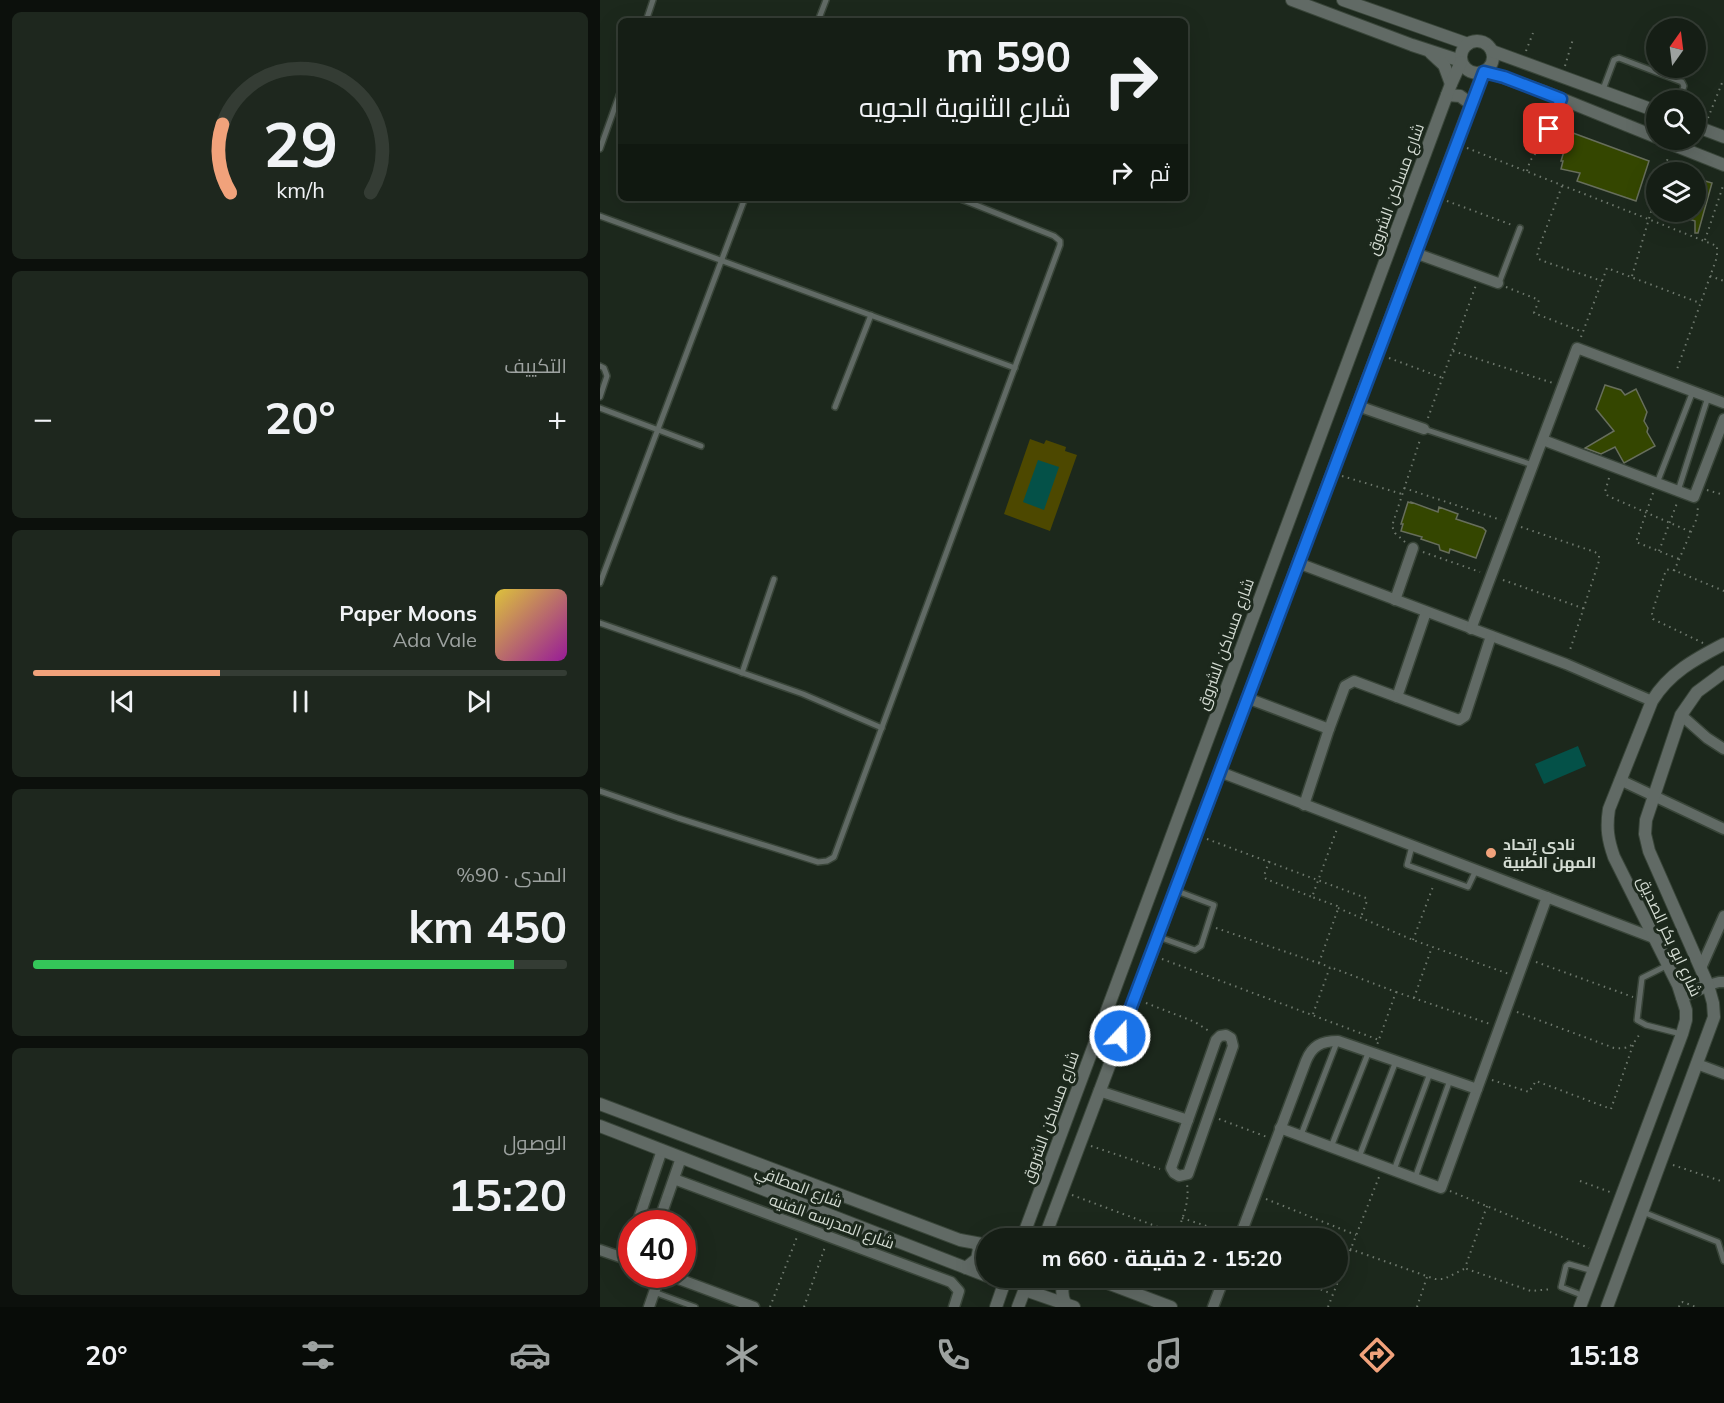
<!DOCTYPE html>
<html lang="ar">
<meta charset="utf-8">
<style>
:root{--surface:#151e15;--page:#1e271e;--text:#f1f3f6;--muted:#9da2a0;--line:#343c34;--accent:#f1a27b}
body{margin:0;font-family:Mulish,Cairo,sans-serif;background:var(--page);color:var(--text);direction:rtl;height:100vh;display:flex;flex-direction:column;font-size:22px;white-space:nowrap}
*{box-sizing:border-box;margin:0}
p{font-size:20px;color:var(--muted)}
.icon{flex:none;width:33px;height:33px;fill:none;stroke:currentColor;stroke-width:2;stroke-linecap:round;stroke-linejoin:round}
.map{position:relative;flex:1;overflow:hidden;direction:ltr}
.details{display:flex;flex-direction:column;gap:12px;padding:12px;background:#0c100c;width:600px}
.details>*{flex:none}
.top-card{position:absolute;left:18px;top:18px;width:570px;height:183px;border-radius:9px;box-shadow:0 6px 24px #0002,0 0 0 2px var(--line);direction:rtl;background:#151e15;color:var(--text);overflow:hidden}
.needle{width:39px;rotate:14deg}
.controls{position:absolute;left:1046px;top:18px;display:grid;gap:12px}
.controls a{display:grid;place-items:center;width:60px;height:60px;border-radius:50%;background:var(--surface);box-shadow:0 6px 24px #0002,0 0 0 2px var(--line);font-size:30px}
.speed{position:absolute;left:18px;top:1210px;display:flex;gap:12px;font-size:30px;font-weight:700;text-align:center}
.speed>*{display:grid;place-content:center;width:78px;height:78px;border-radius:50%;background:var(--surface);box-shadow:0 6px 24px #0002,0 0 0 2px var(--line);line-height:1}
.speed .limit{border:9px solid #d22;background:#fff;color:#111}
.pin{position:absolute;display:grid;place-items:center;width:51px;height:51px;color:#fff;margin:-26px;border-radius:12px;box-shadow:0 3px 9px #0006}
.me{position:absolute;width:66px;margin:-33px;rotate:21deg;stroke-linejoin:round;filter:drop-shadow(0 0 4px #0008)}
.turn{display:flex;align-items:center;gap:21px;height:126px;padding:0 18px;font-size:27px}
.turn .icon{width:78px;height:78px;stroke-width:2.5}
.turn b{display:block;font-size:42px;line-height:51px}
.then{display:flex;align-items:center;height:57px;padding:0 18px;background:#0003;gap:12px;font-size:22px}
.big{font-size:45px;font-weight:700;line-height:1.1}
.details .widget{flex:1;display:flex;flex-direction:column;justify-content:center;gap:9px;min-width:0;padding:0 21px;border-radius:9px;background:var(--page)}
.details .dial{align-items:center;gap:0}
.dial svg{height:156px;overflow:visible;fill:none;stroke:var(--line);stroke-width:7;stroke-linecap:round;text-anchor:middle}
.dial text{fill:var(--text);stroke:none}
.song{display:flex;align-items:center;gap:18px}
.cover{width:72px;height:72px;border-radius:9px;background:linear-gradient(135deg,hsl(50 70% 55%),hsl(300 70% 35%))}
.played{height:6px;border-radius:3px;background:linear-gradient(90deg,var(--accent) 35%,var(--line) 35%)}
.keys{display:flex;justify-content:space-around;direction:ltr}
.heat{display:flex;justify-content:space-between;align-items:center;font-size:33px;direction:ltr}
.charge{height:9px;border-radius:4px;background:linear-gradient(90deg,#34c759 90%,var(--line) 0)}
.trip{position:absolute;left:376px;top:1228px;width:372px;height:60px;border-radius:30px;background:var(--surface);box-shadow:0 6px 24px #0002,0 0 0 2px var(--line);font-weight:700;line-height:60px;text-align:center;direction:rtl}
.tabs{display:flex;height:96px;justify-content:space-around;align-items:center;background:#080c08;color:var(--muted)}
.tabs .icon{width:42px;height:42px}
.tabs .selected{color:var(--accent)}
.tabs b{font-size:27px;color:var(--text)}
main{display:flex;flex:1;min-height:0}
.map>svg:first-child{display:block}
</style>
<main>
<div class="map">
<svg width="1124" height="1307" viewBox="0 0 1124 1307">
<rect width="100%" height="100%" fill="#1c281c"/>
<path fill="#4d4800" d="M430 439 444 444 446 440 466 447 465 451 477 455 450 531 404 514Z"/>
<g fill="#045148">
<path d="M438 460 459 467 444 510 423 502Z"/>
<path d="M978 746 986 766 944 784 935 764Z"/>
</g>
<g fill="#344600" stroke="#676e5c" stroke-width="1.5">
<path d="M973 133 1049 161 1036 201 977 181 980 173 961 169 963 161H961L968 138 971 139Z"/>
<path d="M1095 178 1112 183 1098 233H1095V221L1071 213 1095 212Z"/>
<path d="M1005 385 1021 390 1025 395 1036 389 1047 412 1044 421 1048 428 1047 432 1055 446 1024 463 1015 447 1001 454 985 448 1014 431 996 409Z"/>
<path d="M808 502 811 503V502L838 512 839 507 858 514 856 519 883 528 886 531 876 558 850 549 849 553 840 550 839 545 821 539 822 537 801 531 803 524H801Z"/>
</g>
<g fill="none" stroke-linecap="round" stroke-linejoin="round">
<defs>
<g id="service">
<path d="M46 21 53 0"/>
<path d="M218 21 226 0"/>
<path d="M1002 92 1014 60 1019 58 1082 82 1084 86 1079 100"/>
<path d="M944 145 961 99"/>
<path d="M0 149 21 90"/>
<path d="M0 216 415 368"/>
<path d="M899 283 920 228"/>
<path d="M0 366 4 368 7 376 0 397"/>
<path d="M235 407 271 315"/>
<path d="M0 408 101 446"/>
<path d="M824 429 933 465"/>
<path d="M1057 483 1093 391"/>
<path d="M1078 491 1108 397"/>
<path d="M0 583 145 198"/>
<path d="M0 623 203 694 282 728"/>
<path d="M142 673 174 579"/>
<path d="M0 791 78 818 218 862 227 861 234 857 460 245V241L454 236 358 198"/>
<path d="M812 846 807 865 868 887 876 870"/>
<path d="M559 937 595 950 601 946 614 905 577 891"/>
<path d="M1068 965 1042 978 1037 1020 1046 1025 1081 1034"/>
<path d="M701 1135 737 1042"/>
<path d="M731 1147 769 1051"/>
<path d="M759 1157 796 1061"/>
<path d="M794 1170 830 1073"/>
<path d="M815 1178 850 1080"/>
<path d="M1043 1212 1118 1242 1124 1261"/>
<path d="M54 1292 95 1307"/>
<path d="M984 1296 961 1287 966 1266 969 1264 993 1271"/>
</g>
<g id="minor">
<path d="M815 253 898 283"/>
<path d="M758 406 824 429"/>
<path d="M943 440 1094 497 1124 419"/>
<path d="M698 563 966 664 1052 701"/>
<path d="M795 600 813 548"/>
<path d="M871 629 977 348 1124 403"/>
<path d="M797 697 826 612"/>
<path d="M647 698 729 729 745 686 754 681 859 720 865 716 891 636"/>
<path d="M1081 715 1107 738 1124 749"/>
<path d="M620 772 1054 938"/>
<path d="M1020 780 1124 829"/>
<path d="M704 805 729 729"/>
<path d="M1101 968 1124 916"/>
<path d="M1108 985 1119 982H1124"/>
<path d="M626 1035 631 1038 633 1046 588 1174 579 1176 574 1173 571 1168 616 1040 620 1036Z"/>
<path d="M1097 1064 1124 1074"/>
<path d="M499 1091 588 1120"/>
<path d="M680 1128 841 1188 947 897"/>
<path d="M74 1179 351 1282 359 1291 354 1307"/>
<path d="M37 1224 62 1150"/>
<path d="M58 1224 81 1158"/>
<path d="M639 1239 706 1061C712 1046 721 1041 738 1041L877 1089"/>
<path d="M0 1250 32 1261"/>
<path d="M25 1259 32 1240"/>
<path d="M68 1275 154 1307"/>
<path d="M49 1307 60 1275"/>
<path d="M613 1307 624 1278"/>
</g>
<g id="tertiary">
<path d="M692 0 812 45 861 61"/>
<path d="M743 0 868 44"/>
<circle cx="877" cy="57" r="16"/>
<path d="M892 51 1056 111"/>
<path d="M831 53 844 65 851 84"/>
<path d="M885 71 942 91 1056 137"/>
<path d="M847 95 860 96 871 104"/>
<path d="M1095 126 1124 137"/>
<path d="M1061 140 1124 165"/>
<path d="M1082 997 1108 985"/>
<path d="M0 1104 360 1240 387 1245"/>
<path d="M0 1126 387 1276"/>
<path d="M422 1239 851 84 861 62"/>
<path d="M444 1239 883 72"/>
<path d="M366 1268 377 1259 379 1249 377 1244"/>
<path d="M494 1278 571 1307"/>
<path d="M425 1290 474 1307"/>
<path d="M465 1303C461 1294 461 1286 467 1278"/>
<path d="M396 1307 406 1278"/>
<path d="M418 1307 429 1278"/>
<path d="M980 1307 1082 1034 1086 1020V1010L1078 985 1014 857C1008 840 1006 828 1009 809L1052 701C1069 673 1095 659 1124 644"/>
<path d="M1007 1307 1114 1017 1113 1003 1108 985 1049 851 1045 834 1046 820 1081 715 1097 692 1124 672"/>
</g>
</defs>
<use href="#service" stroke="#394539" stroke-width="8"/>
<use href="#minor" stroke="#394539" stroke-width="13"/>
<use href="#tertiary" stroke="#394539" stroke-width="14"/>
<g stroke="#6e786d" stroke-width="2" stroke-dasharray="1.5 4.5" stroke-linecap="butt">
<path d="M926 51 933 33"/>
<path d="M965 66 973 39"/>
<path d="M1108 118 1122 83"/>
<path d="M867 148 1117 246V257L1076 372"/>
<path d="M927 171 930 161 938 150"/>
<path d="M1063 172 1069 155"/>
<path d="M962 186 937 253 939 259 943 261 1002 281"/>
<path d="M847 201 912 225"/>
<path d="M1105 240 1124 183"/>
<path d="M1032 276 1056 195"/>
<path d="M1110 276 1124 281"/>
<path d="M906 287 939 300 934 313 983 332"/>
<path d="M981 337 1007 268 1100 303"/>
<path d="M853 351 953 383"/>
<path d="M789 358 843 378"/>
<path d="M828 418 876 285"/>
<path d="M742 476 802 494"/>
<path d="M1009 478 1005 492 1008 496 1091 532"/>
<path d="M804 488 901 520"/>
<path d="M1107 490 1124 495"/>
<path d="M1053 493 1036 542 1079 559"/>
<path d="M921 527 995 552 999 555V561L969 653"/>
<path d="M805 542 795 533 792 526 820 440"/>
<path d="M1059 551 1077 503"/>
<path d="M823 552 880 572"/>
<path d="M1074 571 1097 518 1098 506"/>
<path d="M903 580 985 609"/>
<path d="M1103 643 1053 619 1052 613 1066 570 1071 569 1124 591"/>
<path d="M607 839 766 898 767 901 761 917"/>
<path d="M669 861 664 876 666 879 712 897"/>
<path d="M738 908 813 940 909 974"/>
<path d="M616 928 730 967"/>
<path d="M813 940 834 884"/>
<path d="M562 959 779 1040"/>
<path d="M936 962 1033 997"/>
<path d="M719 963 738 909 737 906 712 897 737 829"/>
<path d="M796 992 890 1024"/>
<path d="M814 998 832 947"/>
<path d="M546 1003 595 1022 609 1031"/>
<path d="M917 1012 1014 1048C1031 1049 1032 1046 1041 1032"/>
<path d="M713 1014 730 967 796 992 777 1045"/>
<path d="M892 1080 929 1092 936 1081 1011 1109 1033 1045"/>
<path d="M619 1119 667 1137"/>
<path d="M491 1146 560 1169"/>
<path d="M1073 1165 1124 1182"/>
<path d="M980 1181 1010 1192"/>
<path d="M850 1191 989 1248"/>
<path d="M472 1195 577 1234"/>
<path d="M666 1199 756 1235"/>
<path d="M887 1206 866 1265 867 1269 931 1291 952 1289"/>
<path d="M582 1218 631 1234"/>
<path d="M575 1239C581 1221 590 1204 587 1184"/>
<path d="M750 1249 835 1279H844L866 1268"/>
<path d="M693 1278 732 1294"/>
<path d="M557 1289 561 1278"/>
<path d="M170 1307 197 1237"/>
<path d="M204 1307 225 1247"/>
<path d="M728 1307 779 1177"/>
<path d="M817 1307 827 1277"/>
<path d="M1079 1307 1080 1303 1083 1302 1096 1307"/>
</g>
<use href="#service" stroke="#616a65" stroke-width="5"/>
<use href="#minor" stroke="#616a65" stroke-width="10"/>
<use href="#tertiary" stroke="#616a65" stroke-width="12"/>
</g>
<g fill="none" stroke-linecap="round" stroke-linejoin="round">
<defs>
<path id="route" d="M520 1036 884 72 904 77 961 99 949 129"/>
</defs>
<use href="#route" stroke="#114b97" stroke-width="15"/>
<use href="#route" stroke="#1a73e8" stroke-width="10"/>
</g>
<circle fill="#f1a27b" stroke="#1c281c" stroke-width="2" cx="891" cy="853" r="6"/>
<g text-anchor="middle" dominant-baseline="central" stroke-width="6" stroke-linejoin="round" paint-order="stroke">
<g font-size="16" fill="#d4dcd3" stroke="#1c281c">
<text transform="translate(795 189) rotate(-70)">شارع مساكن الشروق</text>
<text transform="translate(625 644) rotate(-70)">شارع مساكن الشروق</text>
<text transform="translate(1070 936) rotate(65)">شارع ابو بكر الصديق</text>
<text transform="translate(450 1117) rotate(-70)">شارع مساكن الشروق</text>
<text transform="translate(199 1186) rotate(21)">شارع المطافي</text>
<text transform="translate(232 1221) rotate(20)">شارع المدرسه الفنيه</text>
</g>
<g font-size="16" font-weight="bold" fill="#d4dcd3" stroke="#1c281c" text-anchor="start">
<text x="903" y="844">نادى إتحاد<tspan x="903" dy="18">المهن الطبية</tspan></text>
</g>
</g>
</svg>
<div class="controls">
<a><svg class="needle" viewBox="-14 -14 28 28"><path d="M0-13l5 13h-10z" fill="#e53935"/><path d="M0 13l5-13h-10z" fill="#9da2a0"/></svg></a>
<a><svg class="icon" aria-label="search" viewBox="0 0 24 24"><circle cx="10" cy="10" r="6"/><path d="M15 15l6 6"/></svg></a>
<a><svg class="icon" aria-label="layers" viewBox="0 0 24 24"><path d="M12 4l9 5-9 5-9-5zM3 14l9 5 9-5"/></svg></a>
</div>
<div class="speed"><div class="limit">40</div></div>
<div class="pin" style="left:949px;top:129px;background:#d93025"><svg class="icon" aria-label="arrive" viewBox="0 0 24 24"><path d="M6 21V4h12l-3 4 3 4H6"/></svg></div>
<svg class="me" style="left:520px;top:1036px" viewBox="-20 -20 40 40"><circle r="17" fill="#1a73e8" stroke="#fff" stroke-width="3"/><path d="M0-11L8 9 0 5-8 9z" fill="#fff"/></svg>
<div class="trip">15:20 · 2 دقيقة · 660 m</div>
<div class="top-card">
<div class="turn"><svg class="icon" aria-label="right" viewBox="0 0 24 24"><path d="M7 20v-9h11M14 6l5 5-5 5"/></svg><div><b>590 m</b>شارع الثانوية الجويه</div></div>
<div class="then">ثم<svg class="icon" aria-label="right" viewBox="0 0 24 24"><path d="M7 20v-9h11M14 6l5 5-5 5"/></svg></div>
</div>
</div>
<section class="details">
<div class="widget dial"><svg viewBox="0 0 100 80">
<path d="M14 69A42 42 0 1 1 86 69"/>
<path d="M14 69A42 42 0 0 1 10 34" stroke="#f1a27b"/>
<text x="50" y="56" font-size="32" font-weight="700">29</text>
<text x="50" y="72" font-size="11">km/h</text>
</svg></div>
<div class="widget"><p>التكييف</p>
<div class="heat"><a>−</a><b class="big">20°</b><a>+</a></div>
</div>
<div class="widget">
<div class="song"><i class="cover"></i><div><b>Paper Moons</b><p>Ada Vale</p></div></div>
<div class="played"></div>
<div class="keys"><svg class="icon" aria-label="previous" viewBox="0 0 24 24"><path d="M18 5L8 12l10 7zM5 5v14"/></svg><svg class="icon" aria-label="pause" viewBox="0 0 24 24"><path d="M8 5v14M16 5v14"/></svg><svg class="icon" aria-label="next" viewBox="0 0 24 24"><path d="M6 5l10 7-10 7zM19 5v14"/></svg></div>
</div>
<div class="widget"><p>المدى · 90%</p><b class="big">450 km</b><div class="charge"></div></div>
<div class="widget"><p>الوصول</p><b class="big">15:20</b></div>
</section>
</main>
<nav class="tabs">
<b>15:18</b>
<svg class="icon selected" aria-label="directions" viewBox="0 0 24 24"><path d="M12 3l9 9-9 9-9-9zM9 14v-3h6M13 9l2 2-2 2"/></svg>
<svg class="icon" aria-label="music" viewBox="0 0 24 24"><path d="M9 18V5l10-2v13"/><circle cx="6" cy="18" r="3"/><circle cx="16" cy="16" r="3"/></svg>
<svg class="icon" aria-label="phone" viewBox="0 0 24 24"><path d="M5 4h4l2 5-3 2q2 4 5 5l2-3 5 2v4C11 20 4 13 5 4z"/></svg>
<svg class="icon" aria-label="climate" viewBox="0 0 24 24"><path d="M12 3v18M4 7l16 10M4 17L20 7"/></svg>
<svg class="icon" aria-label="car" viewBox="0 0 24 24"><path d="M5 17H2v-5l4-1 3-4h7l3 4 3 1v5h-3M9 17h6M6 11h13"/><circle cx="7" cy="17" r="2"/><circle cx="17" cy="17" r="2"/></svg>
<svg class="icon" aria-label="filters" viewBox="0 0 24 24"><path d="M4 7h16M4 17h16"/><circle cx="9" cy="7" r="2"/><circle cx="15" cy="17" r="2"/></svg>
<b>20°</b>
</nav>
